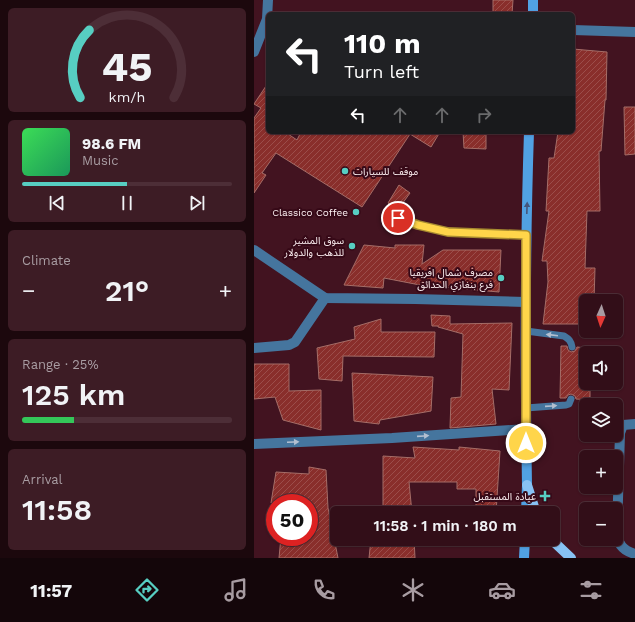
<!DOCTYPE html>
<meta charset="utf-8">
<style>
:root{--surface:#320e18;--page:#3d1c25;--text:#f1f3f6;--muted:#a89ca2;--line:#4d2e37;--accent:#57cec2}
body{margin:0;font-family:"Work Sans","Noto Sans Arabic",sans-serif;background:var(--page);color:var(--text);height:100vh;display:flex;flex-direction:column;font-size:15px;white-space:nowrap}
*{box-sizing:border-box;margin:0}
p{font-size:13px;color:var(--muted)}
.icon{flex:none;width:22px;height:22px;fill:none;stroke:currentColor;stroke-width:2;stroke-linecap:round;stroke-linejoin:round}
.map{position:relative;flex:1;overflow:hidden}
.panel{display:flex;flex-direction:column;gap:8px;padding:8px;background:#1c080d;width:254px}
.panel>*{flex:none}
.top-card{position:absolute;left:12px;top:12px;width:309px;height:122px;border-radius:6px;box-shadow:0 1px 3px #0004,0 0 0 1px var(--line);background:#202124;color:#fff;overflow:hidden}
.needle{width:26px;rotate:183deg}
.buttons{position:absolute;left:325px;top:294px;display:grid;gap:8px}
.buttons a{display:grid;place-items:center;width:44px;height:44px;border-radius:6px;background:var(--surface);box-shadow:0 1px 3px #0004,0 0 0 1px var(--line);font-size:20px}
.speed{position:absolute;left:12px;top:494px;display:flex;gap:8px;font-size:20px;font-weight:700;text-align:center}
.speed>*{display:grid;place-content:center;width:52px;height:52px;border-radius:50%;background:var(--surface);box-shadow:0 1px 3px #0004,0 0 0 1px var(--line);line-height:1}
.speed .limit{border:6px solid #d22;background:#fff;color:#111}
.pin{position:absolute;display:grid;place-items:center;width:34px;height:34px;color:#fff;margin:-17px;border:2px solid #fff;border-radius:50%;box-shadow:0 1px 4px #0007}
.me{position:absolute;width:44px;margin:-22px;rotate:0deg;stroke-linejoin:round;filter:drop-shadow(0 0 3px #0008)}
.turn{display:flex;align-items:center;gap:14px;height:84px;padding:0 12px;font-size:18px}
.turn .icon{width:52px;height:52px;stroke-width:2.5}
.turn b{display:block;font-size:28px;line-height:34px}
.lanes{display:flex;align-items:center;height:38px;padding:0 12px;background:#0003;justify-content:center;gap:20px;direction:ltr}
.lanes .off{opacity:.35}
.big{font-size:30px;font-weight:600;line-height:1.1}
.panel .tile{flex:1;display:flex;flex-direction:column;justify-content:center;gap:6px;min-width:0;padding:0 14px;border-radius:6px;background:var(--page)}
.panel .dial{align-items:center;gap:0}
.dial svg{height:104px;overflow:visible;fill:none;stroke:var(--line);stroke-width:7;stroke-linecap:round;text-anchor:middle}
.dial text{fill:var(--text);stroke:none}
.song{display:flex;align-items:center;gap:12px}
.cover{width:48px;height:48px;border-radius:6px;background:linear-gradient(135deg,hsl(130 70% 55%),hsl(150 70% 35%))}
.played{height:4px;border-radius:2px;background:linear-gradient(90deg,var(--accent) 50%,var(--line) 50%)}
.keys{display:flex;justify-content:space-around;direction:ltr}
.heat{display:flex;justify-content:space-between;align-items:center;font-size:22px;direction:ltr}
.charge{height:6px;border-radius:3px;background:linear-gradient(90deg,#34c759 25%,var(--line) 0)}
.trip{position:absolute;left:76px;top:506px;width:230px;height:40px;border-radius:6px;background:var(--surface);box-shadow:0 1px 3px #0004,0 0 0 1px var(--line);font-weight:600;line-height:40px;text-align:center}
.dock{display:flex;height:64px;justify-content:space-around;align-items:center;background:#14060a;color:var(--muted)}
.dock .icon{width:28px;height:28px}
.dock .selected{color:var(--accent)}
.dock b{font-size:18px;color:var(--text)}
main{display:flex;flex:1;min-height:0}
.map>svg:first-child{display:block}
</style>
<main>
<section class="panel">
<div class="tile dial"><svg viewBox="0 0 100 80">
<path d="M14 69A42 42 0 1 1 86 69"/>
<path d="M14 69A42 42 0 0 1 21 17" stroke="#57cec2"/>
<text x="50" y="56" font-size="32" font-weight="700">45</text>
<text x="50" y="72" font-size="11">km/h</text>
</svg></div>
<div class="tile">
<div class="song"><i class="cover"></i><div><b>98.6 FM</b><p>Music</p></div></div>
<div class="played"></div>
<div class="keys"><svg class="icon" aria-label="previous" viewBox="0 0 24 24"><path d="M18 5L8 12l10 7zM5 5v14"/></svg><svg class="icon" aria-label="pause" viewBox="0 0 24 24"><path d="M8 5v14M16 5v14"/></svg><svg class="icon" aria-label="next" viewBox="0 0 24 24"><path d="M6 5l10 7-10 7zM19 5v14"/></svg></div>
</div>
<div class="tile"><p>Climate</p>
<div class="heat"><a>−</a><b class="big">21°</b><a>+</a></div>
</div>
<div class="tile"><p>Range · 25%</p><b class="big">125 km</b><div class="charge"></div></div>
<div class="tile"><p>Arrival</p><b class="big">11:58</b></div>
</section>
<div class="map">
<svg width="381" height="558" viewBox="0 0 381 558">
<defs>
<pattern id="building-hatch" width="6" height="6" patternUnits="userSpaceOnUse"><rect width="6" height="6" fill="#892e2b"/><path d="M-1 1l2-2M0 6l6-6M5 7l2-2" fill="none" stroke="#9b4d4a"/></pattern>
</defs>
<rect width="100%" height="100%" fill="#421320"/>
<g fill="url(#building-hatch)" stroke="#a56d67">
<path d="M239 0H259L258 14H239Z"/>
<path d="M319 49 353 52 352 100H351L347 151H345L346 211H333L331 268H341L340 301H332V324H289L294 282 293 261H288L295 211H292L295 158H300L304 132H319Z"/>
<path d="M14 83V132H31L43 140 47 132H186L177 147 156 134 108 207 22 153 8 173 12 175 0 193V118L7 108 0 104Z"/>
<path d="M370 107H381V154L371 155Z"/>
<path d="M209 132H232V149L210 148Z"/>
<path d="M145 185 156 193 143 211 134 203Z"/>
<path d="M110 245 141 248V245H170L168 264 189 250H247L245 292 166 285 130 278 129 288 90 285Z"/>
<path d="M177 315 196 316V324L258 323 255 390 238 389 242 424 196 428 197 398 207 397 209 334 184 327V326H178Z"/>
<path d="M127 319V332H181L180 357 89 356 88 381 65 379 63 348 101 339 100 327Z"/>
<path d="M307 346H313L314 350 317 352 321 351 323 347 332 348V383H336V400L322 399 321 396 317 394 314 395 312 398H306Z"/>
<path d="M0 364H35V391L67 390V430L29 420 21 397 0 399Z"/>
<path d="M98 373 179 377 177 411 126 420 125 424 100 421Z"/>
<path d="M159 447 205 450V447L246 451 242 513H222V489H203V482H155L158 513H129V456L161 458Z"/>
<path d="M55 467 72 470 74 508 84 558H25L27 537H55V503H17L22 472 55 474Z"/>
<path d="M117 539H160L161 558H115Z"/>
</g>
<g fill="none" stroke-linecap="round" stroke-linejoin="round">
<g stroke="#45759e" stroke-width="7">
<path d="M144 218 163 225 194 232 272 235"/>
<path d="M272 331 310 336C315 339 317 341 318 347"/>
<path d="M272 408 312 405 315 404 317 399"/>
</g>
<g stroke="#45759e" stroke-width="10">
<path d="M319 30 381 32"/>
<path d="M0 52 13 19 14 0"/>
<path d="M0 250 71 298 161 299 271 302"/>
<path d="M0 348 35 345 41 342 71 298"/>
<path d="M381 424 369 425 366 433 363 532C363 544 370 551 381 554"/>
<path d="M0 444 138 438 272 429"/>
</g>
<g stroke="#51a1e3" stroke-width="10">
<path d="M279 14V0"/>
<path d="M272 513 273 485C271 367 271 250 275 132"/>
<path d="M270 558 271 539"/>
</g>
<g stroke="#88c2f4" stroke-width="10">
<path d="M273 485 282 513"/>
<path d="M297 539 317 558"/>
</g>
</g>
<defs><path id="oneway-solid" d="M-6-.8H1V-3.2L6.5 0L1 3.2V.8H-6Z"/></defs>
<use fill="#44557d" href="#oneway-solid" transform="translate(273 208) rotate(-88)"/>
<g fill="#b3bfd0">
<use href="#oneway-solid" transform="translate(298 335) rotate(-173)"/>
<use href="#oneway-solid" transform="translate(297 406) rotate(-4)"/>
<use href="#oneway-solid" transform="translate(169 436) rotate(-4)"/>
<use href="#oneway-solid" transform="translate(39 442) rotate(-2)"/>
</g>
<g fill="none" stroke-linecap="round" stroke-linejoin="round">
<defs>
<path id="route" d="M144 218 164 225 194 232 272 235V443"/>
</defs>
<use href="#route" stroke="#a68a30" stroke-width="10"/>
<use href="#route" stroke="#ffd54a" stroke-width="7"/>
</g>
<g fill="#57cec2" stroke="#360917" stroke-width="1.5">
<circle cx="91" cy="171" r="4"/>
<circle cx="102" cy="212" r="4"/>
<circle cx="98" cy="246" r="4"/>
<circle cx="247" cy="278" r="4"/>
<path d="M289 490h4v4h4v4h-4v4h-4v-4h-4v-4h4z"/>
</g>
<g text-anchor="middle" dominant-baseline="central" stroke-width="4" stroke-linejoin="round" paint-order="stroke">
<g font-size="10" fill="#fdf0f2" stroke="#360917" text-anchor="end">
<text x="99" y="171" text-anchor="start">موقف للسيارات</text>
<text x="94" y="212">Classico Coffee</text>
<text x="90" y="240">سوق المشير<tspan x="90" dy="12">للذهب والدولار</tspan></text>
<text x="239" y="272">مصرف شمال افريقيا<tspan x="239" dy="12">فرع بنغازي الحدائق</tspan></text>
<text x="282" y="496">عيادة المستقبل</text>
</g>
</g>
</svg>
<div class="buttons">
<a><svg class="needle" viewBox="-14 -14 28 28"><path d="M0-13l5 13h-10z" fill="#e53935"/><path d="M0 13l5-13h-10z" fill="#a89ca2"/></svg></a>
<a><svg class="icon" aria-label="sound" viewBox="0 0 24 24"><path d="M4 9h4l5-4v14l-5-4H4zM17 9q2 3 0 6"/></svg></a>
<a><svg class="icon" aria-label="layers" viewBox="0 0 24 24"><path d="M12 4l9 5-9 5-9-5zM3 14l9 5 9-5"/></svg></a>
<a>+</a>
<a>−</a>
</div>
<div class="speed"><div class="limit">50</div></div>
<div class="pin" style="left:144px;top:218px;background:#d93025"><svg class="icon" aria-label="arrive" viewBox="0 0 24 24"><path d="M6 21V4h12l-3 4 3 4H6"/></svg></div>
<svg class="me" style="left:272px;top:443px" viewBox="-20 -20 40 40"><circle r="17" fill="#ffd54a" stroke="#fff" stroke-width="3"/><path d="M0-11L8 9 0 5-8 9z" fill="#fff"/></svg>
<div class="trip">11:58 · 1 min · 180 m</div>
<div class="top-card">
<div class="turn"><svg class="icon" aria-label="left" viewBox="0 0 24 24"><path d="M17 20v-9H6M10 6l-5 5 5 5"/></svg><div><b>110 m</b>Turn left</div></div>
<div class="lanes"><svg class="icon" aria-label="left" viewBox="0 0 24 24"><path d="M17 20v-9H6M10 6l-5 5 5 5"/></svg><svg class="icon off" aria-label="ahead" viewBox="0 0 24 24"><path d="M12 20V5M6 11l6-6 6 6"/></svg><svg class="icon off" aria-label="ahead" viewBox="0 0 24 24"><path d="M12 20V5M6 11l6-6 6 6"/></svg><svg class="icon off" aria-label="right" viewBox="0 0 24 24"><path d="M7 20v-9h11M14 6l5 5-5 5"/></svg></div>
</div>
</div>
</main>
<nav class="dock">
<b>11:57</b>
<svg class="icon selected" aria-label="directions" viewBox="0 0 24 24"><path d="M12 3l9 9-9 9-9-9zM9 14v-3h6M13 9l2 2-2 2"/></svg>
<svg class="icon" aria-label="music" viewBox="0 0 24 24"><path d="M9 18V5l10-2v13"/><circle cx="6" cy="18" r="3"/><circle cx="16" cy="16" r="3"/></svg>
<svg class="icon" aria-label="phone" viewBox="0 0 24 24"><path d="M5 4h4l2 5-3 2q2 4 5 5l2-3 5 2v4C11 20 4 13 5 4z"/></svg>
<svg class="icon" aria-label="climate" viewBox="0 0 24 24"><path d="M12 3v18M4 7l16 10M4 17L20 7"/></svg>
<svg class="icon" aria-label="car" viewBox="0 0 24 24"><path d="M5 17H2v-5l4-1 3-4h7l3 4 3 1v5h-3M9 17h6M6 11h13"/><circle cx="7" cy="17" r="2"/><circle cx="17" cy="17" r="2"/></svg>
<svg class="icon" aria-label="filters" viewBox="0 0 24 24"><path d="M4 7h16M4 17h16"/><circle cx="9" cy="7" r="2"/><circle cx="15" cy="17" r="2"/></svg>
</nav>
